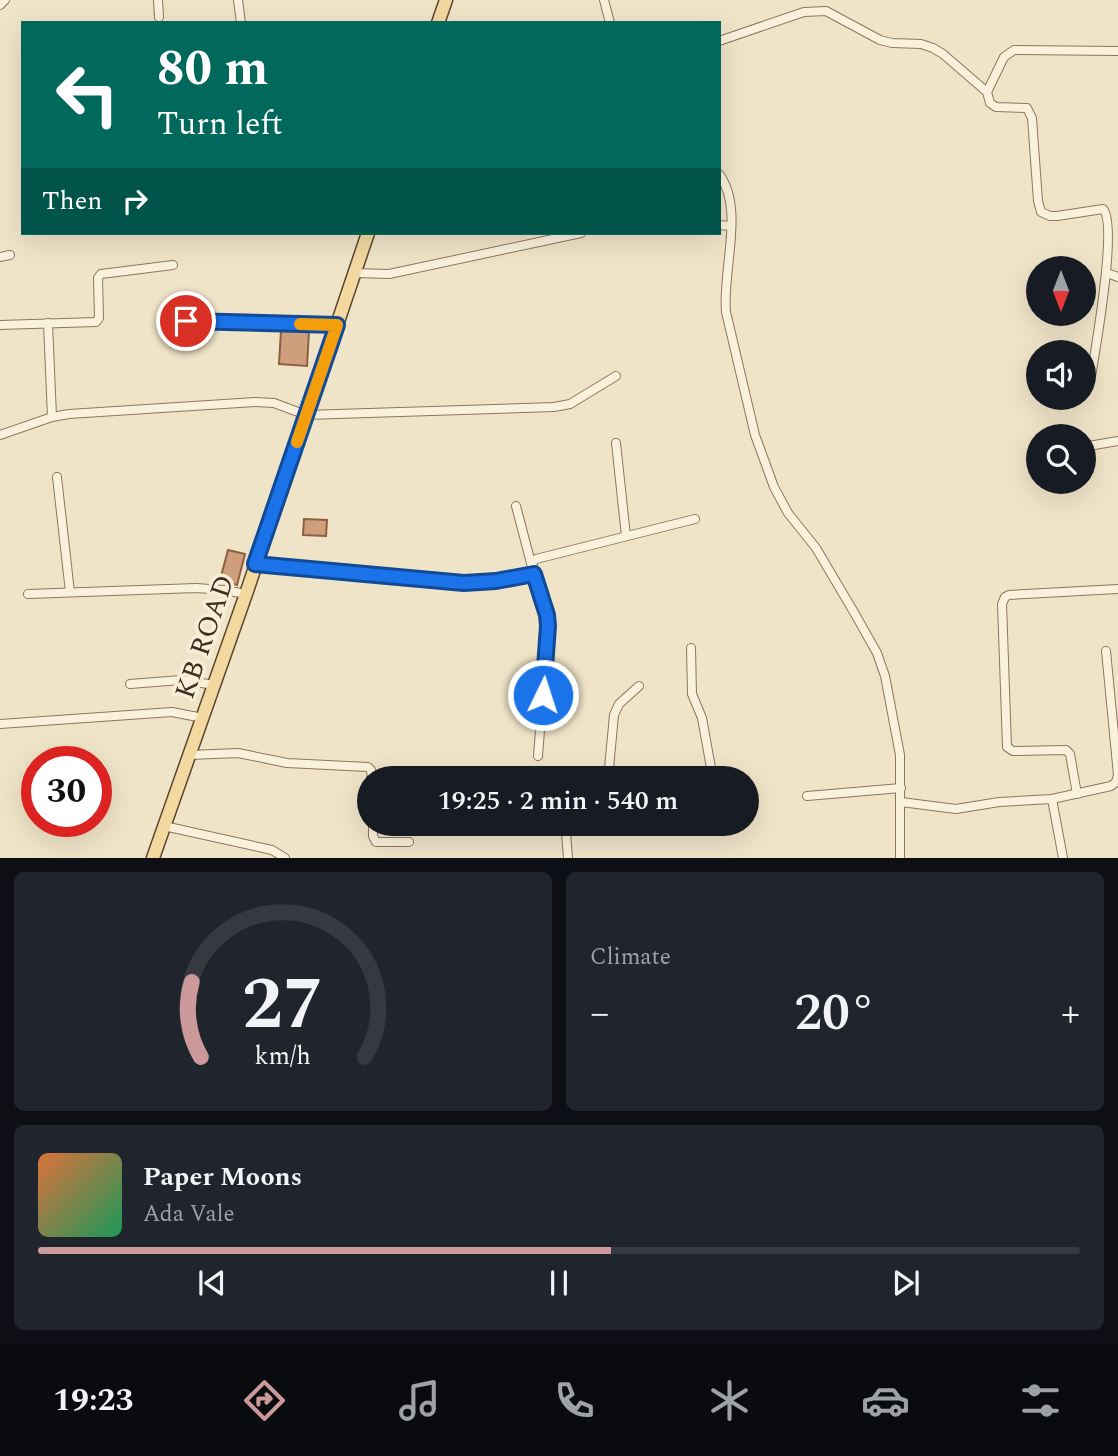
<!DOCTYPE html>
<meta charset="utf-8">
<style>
:root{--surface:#171b24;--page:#20242c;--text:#f1f3f6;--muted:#9ea1a6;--line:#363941;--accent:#cc999b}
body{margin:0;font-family:Spectral,serif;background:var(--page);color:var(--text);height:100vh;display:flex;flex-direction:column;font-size:26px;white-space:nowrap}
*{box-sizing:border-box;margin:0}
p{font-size:23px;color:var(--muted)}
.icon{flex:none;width:38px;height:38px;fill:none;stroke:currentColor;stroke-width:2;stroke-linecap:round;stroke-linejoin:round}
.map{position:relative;height:858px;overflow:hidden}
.side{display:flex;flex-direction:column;gap:14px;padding:14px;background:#0d0f14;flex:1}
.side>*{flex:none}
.guide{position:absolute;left:21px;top:21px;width:700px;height:214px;border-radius:0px;box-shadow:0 7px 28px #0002;background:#00695c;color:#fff;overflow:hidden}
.needle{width:46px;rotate:180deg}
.tools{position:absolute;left:1026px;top:256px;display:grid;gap:14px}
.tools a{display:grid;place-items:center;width:70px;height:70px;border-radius:50%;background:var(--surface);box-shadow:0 7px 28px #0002;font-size:35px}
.speed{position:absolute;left:21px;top:746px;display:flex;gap:14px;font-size:35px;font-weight:700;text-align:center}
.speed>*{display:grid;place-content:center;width:91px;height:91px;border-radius:50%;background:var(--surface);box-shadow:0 7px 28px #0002;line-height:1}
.speed .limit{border:10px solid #d22;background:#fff;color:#111}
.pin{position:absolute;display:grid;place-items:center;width:60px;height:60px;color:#fff;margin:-30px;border:4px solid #fff;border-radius:50%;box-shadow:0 2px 7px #0007}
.me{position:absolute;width:77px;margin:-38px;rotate:4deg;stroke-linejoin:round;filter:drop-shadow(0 0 5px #0008)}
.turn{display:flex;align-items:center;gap:24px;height:147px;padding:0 21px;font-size:32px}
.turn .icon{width:91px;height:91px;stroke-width:2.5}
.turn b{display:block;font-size:49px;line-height:60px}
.then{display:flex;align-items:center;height:66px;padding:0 21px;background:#0003;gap:14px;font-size:26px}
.big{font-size:52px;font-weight:600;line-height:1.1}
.side .tile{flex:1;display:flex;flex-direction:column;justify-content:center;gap:10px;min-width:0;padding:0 24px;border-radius:10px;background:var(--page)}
.side .dial{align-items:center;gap:0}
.dial svg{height:182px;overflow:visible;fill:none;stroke:var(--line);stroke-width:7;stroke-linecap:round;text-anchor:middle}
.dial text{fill:var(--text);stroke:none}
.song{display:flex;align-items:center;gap:21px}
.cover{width:84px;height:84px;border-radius:10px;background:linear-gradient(135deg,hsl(20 70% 55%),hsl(150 70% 35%))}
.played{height:7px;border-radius:4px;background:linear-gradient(90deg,var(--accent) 55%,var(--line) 55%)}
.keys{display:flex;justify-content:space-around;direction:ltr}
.heat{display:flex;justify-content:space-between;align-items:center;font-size:38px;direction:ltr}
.side .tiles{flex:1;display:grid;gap:14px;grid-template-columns:1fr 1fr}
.tile:last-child{grid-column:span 2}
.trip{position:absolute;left:357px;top:766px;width:402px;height:70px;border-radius:35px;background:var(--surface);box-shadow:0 7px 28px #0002;font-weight:600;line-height:70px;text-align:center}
.tab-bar{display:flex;height:112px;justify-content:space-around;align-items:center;background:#090b0e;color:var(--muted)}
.tab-bar .icon{width:49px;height:49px}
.tab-bar .selected{color:var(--accent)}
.tab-bar b{font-size:32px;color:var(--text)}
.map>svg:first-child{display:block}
</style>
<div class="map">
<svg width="1118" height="858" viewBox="0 0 1118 858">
<rect width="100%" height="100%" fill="#f0e4c8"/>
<g fill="#cf9f7d" stroke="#8d5f41" stroke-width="2">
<path d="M281 330 309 331 307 366 279 364Z"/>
<path d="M304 519 327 520 326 536 303 535Z"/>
<path d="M228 550 245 554 237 585 220 580Z"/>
</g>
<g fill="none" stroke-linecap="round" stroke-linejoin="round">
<defs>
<g id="minor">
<path d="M158 0 159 17"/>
<path d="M238 0 241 23"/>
<path d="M604 0 610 23"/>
<path d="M0 5 5 0"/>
<path d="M719 41 804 12 826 11 880 40 892 43 921 44 933 48 943 54 987 92 990 103 996 107 1027 108 1032 118 1038 201 1041 212 1050 216H1057L1103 209C1118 225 1095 351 1091 377"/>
<path d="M987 92 1004 57 1014 50 1118 51"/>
<path d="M719 174C745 209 722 270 726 312L755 435 774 487 788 513 816 548 855 614 877 653 885 676 900 755V858"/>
<path d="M719 225 731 226"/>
<path d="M0 257 10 255"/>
<path d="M354 273 389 274 581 233"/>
<path d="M1107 273 1118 277"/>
<path d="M186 321 337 325"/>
<path d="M48 323 52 417"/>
<path d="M0 325 96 322 99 318 98 278 101 274 173 265"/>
<path d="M0 435 52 417 69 414 255 402 274 403 306 415 554 407 570 404 616 376"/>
<path d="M616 443 626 536"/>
<path d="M1083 447 1118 441"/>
<path d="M57 477 70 592"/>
<path d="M516 506 532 567"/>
<path d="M255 564 464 583 497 581 534 574"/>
<path d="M28 594 196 588 224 590 246 594"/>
<path d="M691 648 692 694 702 718 713 779"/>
<path d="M130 684 181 680 215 685"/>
<path d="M0 724 172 712 203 718"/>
<path d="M189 755 238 753 287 763 368 767 371 770 372 779"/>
<path d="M538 756 548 626 547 615 532 563 536 559 695 519"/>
<path d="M608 779 614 715 619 704 639 686"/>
<path d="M1077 794 1070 754 1066 750 1013 751 1007 747 1002 604 1005 597 1009 595 1118 589"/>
<path d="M807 796 901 788"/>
<path d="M1052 799 1063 858"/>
<path d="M901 802 956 809 999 802 1052 799 1111 786 1116 782 1118 775 1106 651"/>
<path d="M373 824V836L376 842H409"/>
<path d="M164 826 272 850 285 858"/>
<path d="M568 858 566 833 573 828 590 824"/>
</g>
<g id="primary">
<path d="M438 23 446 0"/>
<path d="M153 858 246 594 368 233"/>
</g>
</defs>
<use href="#minor" stroke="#8d765c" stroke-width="10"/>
<use href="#primary" stroke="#5b4430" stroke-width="15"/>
<use href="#minor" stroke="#faf1dc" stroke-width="8"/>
<use href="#primary" stroke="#f3d9a0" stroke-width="12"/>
</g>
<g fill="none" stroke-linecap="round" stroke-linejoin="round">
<defs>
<path id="route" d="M186 321 337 325 255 564 464 583 496 581 534 574 547 615 548 626 543 695"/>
</defs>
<use href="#route" stroke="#114b97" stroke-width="18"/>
<use href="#route" stroke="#1a73e8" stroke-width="12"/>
<path stroke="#f59e0b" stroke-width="12" d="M297 442 337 325 300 324"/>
</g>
<g text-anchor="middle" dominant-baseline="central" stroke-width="7" stroke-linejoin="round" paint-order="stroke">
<g font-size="28" fill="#3d2e20" stroke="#f7eed8">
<text transform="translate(205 637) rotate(-71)">KB ROAD</text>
</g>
</g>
</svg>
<div class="tools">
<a><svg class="needle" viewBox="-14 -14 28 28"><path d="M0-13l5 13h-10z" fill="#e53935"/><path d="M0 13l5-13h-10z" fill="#9ea1a6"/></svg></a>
<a><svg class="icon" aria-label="sound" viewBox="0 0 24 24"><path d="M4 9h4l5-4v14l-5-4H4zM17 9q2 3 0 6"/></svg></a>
<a><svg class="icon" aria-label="search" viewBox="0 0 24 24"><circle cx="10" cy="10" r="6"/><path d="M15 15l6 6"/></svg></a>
</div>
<div class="speed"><div class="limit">30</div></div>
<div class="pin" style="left:186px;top:321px;background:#d93025"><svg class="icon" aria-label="arrive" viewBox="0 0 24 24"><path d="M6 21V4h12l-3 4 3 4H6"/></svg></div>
<svg class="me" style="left:543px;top:695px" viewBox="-20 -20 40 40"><circle r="17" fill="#1a73e8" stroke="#fff" stroke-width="3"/><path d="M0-11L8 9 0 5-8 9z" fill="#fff"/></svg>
<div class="trip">19:25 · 2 min · 540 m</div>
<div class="guide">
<div class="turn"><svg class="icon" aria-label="left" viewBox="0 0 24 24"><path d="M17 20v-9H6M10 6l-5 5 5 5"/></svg><div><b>80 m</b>Turn left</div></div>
<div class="then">Then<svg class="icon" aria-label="right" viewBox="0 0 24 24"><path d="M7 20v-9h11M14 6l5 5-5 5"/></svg></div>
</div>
</div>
<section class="side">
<div class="tiles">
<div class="tile dial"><svg viewBox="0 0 100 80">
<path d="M14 69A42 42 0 1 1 86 69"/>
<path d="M14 69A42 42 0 0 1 10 36" stroke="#cc999b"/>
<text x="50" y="56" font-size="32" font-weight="700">27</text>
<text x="50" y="72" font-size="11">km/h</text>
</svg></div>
<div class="tile"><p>Climate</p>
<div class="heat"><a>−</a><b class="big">20°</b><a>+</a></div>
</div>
<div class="tile">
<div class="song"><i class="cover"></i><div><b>Paper Moons</b><p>Ada Vale</p></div></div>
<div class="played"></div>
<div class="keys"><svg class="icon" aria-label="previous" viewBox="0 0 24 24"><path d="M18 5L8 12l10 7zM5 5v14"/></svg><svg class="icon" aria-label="pause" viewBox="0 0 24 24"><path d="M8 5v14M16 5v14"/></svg><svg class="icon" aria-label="next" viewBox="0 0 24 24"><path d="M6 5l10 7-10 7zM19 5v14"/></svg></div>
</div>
</div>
</section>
<nav class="tab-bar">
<b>19:23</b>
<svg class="icon selected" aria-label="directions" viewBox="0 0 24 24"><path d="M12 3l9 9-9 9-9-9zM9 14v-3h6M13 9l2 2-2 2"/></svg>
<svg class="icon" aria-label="music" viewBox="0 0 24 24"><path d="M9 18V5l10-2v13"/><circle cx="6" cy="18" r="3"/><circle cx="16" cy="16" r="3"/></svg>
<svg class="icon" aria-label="phone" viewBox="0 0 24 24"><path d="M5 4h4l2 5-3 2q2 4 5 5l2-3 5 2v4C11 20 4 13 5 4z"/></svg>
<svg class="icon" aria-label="climate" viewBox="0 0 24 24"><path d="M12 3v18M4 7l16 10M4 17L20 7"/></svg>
<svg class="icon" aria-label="car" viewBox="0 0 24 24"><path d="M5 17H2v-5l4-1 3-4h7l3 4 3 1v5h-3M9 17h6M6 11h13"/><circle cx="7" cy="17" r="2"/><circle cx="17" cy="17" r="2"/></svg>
<svg class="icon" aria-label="filters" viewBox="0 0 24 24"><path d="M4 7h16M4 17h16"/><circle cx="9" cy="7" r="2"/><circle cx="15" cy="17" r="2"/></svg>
</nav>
